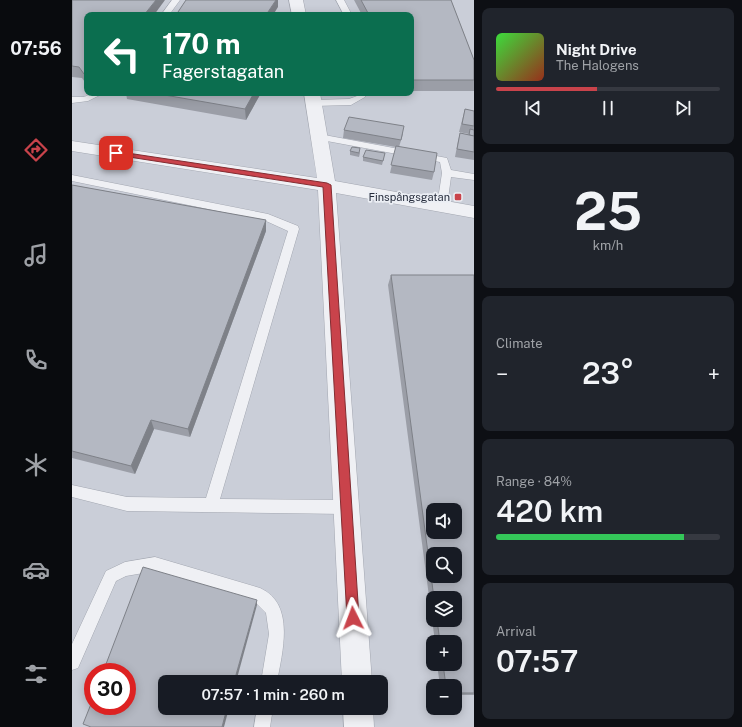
<!DOCTYPE html>
<meta charset="utf-8">
<style>
:root{--surface:#171b24;--page:#20242c;--text:#f1f3f6;--muted:#9ea1a6;--line:#363941;--accent:#c9434b}
body{margin:0;font-family:"Public Sans",sans-serif;background:var(--page);color:var(--text);height:100vh;display:flex;flex-direction:column;font-size:15px;white-space:nowrap}
*{box-sizing:border-box;margin:0}
p{font-size:13px;color:var(--muted)}
.icon{flex:none;width:22px;height:22px;fill:none;stroke:currentColor;stroke-width:2;stroke-linecap:round;stroke-linejoin:round}
.map{position:relative;flex:1;overflow:hidden}
.details{display:flex;flex-direction:column;gap:8px;padding:8px;background:#0d0f14;width:268px}
.details>*{flex:none}
.top-card{position:absolute;left:12px;top:12px;width:330px;height:84px;border-radius:8px;box-shadow:0 2px 10px #0003;background:#0b6e4f;color:#fff;overflow:hidden}
.controls{position:absolute;left:354px;top:503px;display:grid;gap:8px}
.controls a{display:grid;place-items:center;width:36px;height:36px;border-radius:8px;background:var(--surface);box-shadow:0 2px 10px #0003;font-size:20px}
.speed{position:absolute;left:12px;top:663px;display:flex;gap:8px;font-size:20px;font-weight:700;text-align:center}
.speed>*{display:grid;place-content:center;width:52px;height:52px;border-radius:50%;background:var(--surface);box-shadow:0 2px 10px #0003;line-height:1}
.speed .limit{border:6px solid #d22;background:#fff;color:#111}
.pin{position:absolute;display:grid;place-items:center;width:34px;height:34px;color:#fff;margin:-17px;border-radius:8px;box-shadow:0 2px 6px #0006}
.me{position:absolute;width:44px;margin:-22px;rotate:357deg;stroke-linejoin:round;filter:drop-shadow(0 0 3px #0008)}
.turn{display:flex;align-items:center;gap:14px;height:84px;padding:0 12px;font-size:18px}
.turn .icon{width:52px;height:52px;stroke-width:2.5}
.turn b{display:block;font-size:28px;line-height:34px}
.big{font-size:30px;font-weight:600;line-height:1.1}
.details .tile{flex:1;display:flex;flex-direction:column;justify-content:center;gap:6px;min-width:0;padding:0 14px;border-radius:8px;background:var(--page)}
.details .dial{align-items:center;gap:0}
.dial b{font-size:52px;line-height:1}
.song{display:flex;align-items:center;gap:12px}
.cover{width:48px;height:48px;border-radius:6px;background:linear-gradient(135deg,hsl(120 70% 55%),hsl(10 70% 35%))}
.played{height:4px;border-radius:2px;background:linear-gradient(90deg,var(--accent) 45%,var(--line) 45%)}
.keys{display:flex;justify-content:space-around;direction:ltr}
.heat{display:flex;justify-content:space-between;align-items:center;font-size:22px;direction:ltr}
.charge{height:6px;border-radius:3px;background:linear-gradient(90deg,#34c759 84%,var(--line) 0)}
.trip{position:absolute;left:86px;top:675px;width:230px;height:40px;border-radius:8px;background:var(--surface);box-shadow:0 2px 10px #0003;font-weight:600;line-height:40px;text-align:center}
main{display:flex;flex:1;min-height:0}
.tabs{display:flex;flex-direction:column;width:72px;justify-content:space-around;align-items:center;background:#090b0e;color:var(--muted)}
.tabs .icon{width:28px;height:28px}
.tabs .selected{color:var(--accent)}
.tabs b{font-size:18px;color:var(--text)}
.map>svg:first-child{display:block}
</style>
<main>
<nav class="tabs">
<b>07:56</b>
<svg class="icon selected" aria-label="directions" viewBox="0 0 24 24"><path d="M12 3l9 9-9 9-9-9zM9 14v-3h6M13 9l2 2-2 2"/></svg>
<svg class="icon" aria-label="music" viewBox="0 0 24 24"><path d="M9 18V5l10-2v13"/><circle cx="6" cy="18" r="3"/><circle cx="16" cy="16" r="3"/></svg>
<svg class="icon" aria-label="phone" viewBox="0 0 24 24"><path d="M5 4h4l2 5-3 2q2 4 5 5l2-3 5 2v4C11 20 4 13 5 4z"/></svg>
<svg class="icon" aria-label="climate" viewBox="0 0 24 24"><path d="M12 3v18M4 7l16 10M4 17L20 7"/></svg>
<svg class="icon" aria-label="car" viewBox="0 0 24 24"><path d="M5 17H2v-5l4-1 3-4h7l3 4 3 1v5h-3M9 17h6M6 11h13"/><circle cx="7" cy="17" r="2"/><circle cx="17" cy="17" r="2"/></svg>
<svg class="icon" aria-label="filters" viewBox="0 0 24 24"><path d="M4 7h16M4 17h16"/><circle cx="9" cy="7" r="2"/><circle cx="15" cy="17" r="2"/></svg>
</nav>
<div class="map">
<svg width="402" height="727" viewBox="0 0 402 727">
<rect width="100%" height="100%" fill="#dcdfe6"/>
<path fill="#caced8" fill-rule="evenodd" d="M0 0H402V727H0ZM15 15H339V93H15ZM361 510H383V532H361ZM361 554H383V576H361ZM361 598H383V620H361ZM361 642H383V664H361ZM21 672H55V706H21ZM93 682H309V708H93ZM361 686H383V708H361Z"/>
<g fill="none" stroke-linecap="round" stroke-linejoin="round">
<defs>
<g id="lane">
<path d="M100 0H108L97 15H89Z"/>
<path d="M264 0H272L280 15H272Z"/>
<path d="M21 93H32L16 101 0 103V97H12Z"/>
<path d="M285 93H293V97L279 105 241 106 237 103 241 100 277 99 285 96Z"/>
<path d="M247 134 375 158 379 170 402 174V180L379 177 375 206 374 208H366L365 206 370 173 368 162 244 139V135Z"/>
<path d="M0 175 196 214 226 226 227 229 148 499 274 500 279 502 281 507 279 512 274 514 55 511 0 497V485L55 497 134 498 216 231 194 221 0 181Z"/>
<path d="M83 557 188 588C224 604 210 653 205 682H189L197 634 194 613 183 602 83 571 54 576 44 581 6 668 0 670V644L34 571 53 562Z"/>
<path d="M185 708H201L198 727H182Z"/>
</g>
<g id="street">
<path d="M217 0H231L234 15H220Z"/>
<path d="M232 93H248L263 181 402 206V218L264 193 300 682H270L246 190 0 151V141L245 178Z"/>
<path d="M271 708H301L302 727H272Z"/>
</g>
</defs>
<use href="#lane" stroke="#a2a6b0" stroke-width="1"/>
<use href="#street" stroke="#a2a6b0" stroke-width="1"/>
<use href="#lane" fill="#eff0f4" fill-rule="evenodd"/>
<use href="#street" fill="#eff0f4" fill-rule="evenodd"/>
</g>
<g fill="#9b9ea7" fill-rule="evenodd">
<path d="M0 0 15 15V85L10 78 0 77Z"/>
<path d="M282 0H379L402 60V91H339V15H290Z"/>
<path d="M54 93H189L174 120 55 99Z"/>
<path d="M393 109 402 111V160L383 157 386 141 388 133 397 135V134L387 132Z"/>
<path d="M272 130 331 134 327 147 362 172 360 180 318 173 324 147 271 138Z"/>
<path d="M278 151 288 153 287 157 278 155Z"/>
<path d="M291 157H312L310 165 291 161Z"/>
<path d="M0 185 194 220V231L118 437 82 429 63 474 0 458Z"/>
<path d="M319 275H402V695H383V686H368L365 664H383V642H363L316 285ZM361 598H383V620H361Z"/>
</g>
<g fill="#7e8188">
<path d="M84 0H93L82 15H72Z"/>
<path d="M204 0H206V7L201 15H194Z"/>
<path d="M12 74H15V84Z"/>
<path d="M182 93H189L174 120 173 109Z"/>
<path d="M194 220V231L118 437 116 429Z"/>
<path d="M79 420 82 429 63 474 59 466Z"/>
<path d="M185 600V605L164 682H162Z"/>
<path d="M155 708H157L152 727H150Z"/>
</g>
<g fill="#b4b8c2" stroke="#7e8188" fill-rule="evenodd">
<path d="M0 0H84L72 15H15V74H12L7 67 0 66Z"/>
<path d="M114 0H204L194 15H104Z"/>
<path d="M289 0H379L402 60V80H339V15H296V13Z"/>
<path d="M81 93H182L173 109Z"/>
<path d="M393 109 402 111V126L390 124Z"/>
<path d="M277 117 332 126 329 140 272 130Z"/>
<path d="M398 129 402 130V136L397 135Z"/>
<path d="M388 133 402 136V152L385 149Z"/>
<path d="M324 146 365 153 362 172 319 165Z"/>
<path d="M280 147 288 148 287 153 278 151Z"/>
<path d="M294 150 313 153 311 161 291 157Z"/>
<path d="M0 185 194 220 116 429 79 420 59 466 0 451Z"/>
<path d="M319 275H402V693H383V686H374L371 664H383V642H368L365 620H383V598H362ZM361 510H383V532H361ZM361 554H383V576H361Z"/>
<path d="M71 567 185 600 162 682H93V708H155L150 727H19L11 724 21 699V706H55V672H31Z"/>
</g>
<path fill="#c9434b" stroke="#832c31" d="M42 151 255 183 259 185 287 618 285 622 281 624 277 622 275 618 251 187 44 155 42 154Z"/>
<rect fill="#c9434b" stroke="#ebeef4" stroke-width="1.5" x="382" y="193" width="8" height="8" rx="2"/>
<g text-anchor="middle" dominant-baseline="central" stroke-width="3.5" stroke-linejoin="round" paint-order="stroke">
<g font-size="11" fill="#262c3c" stroke="#ebeef4" text-anchor="end">
<text x="378" y="197">Finspångsgatan</text>
</g>
</g>
</svg>
<div class="controls">
<a><svg class="icon" aria-label="sound" viewBox="0 0 24 24"><path d="M4 9h4l5-4v14l-5-4H4zM17 9q2 3 0 6"/></svg></a>
<a><svg class="icon" aria-label="search" viewBox="0 0 24 24"><circle cx="10" cy="10" r="6"/><path d="M15 15l6 6"/></svg></a>
<a><svg class="icon" aria-label="layers" viewBox="0 0 24 24"><path d="M12 4l9 5-9 5-9-5zM3 14l9 5 9-5"/></svg></a>
<a>+</a>
<a>−</a>
</div>
<div class="speed"><div class="limit">30</div></div>
<div class="pin" style="left:44px;top:153px;background:#d93025"><svg class="icon" aria-label="arrive" viewBox="0 0 24 24"><path d="M6 21V4h12l-3 4 3 4H6"/></svg></div>
<svg class="me" style="left:281px;top:618px" viewBox="-20 -20 40 40"><path d="M0-17L14 15 0 8-14 15z" fill="#c9434b" stroke="#fff" stroke-width="4"/></svg>
<div class="trip">07:57 · 1 min · 260 m</div>
<div class="top-card">
<div class="turn"><svg class="icon" aria-label="left" viewBox="0 0 24 24"><path d="M17 20v-9H6M10 6l-5 5 5 5"/></svg><div><b>170 m</b>Fagerstagatan</div></div>
</div>
</div>
<section class="details">
<div class="tile">
<div class="song"><i class="cover"></i><div><b>Night Drive</b><p>The Halogens</p></div></div>
<div class="played"></div>
<div class="keys"><svg class="icon" aria-label="previous" viewBox="0 0 24 24"><path d="M18 5L8 12l10 7zM5 5v14"/></svg><svg class="icon" aria-label="pause" viewBox="0 0 24 24"><path d="M8 5v14M16 5v14"/></svg><svg class="icon" aria-label="next" viewBox="0 0 24 24"><path d="M6 5l10 7-10 7zM19 5v14"/></svg></div>
</div>
<div class="tile dial"><b>25</b><p>km/h</p></div>
<div class="tile"><p>Climate</p>
<div class="heat"><a>−</a><b class="big">23°</b><a>+</a></div>
</div>
<div class="tile"><p>Range · 84%</p><b class="big">420 km</b><div class="charge"></div></div>
<div class="tile"><p>Arrival</p><b class="big">07:57</b></div>
</section>
</main>
